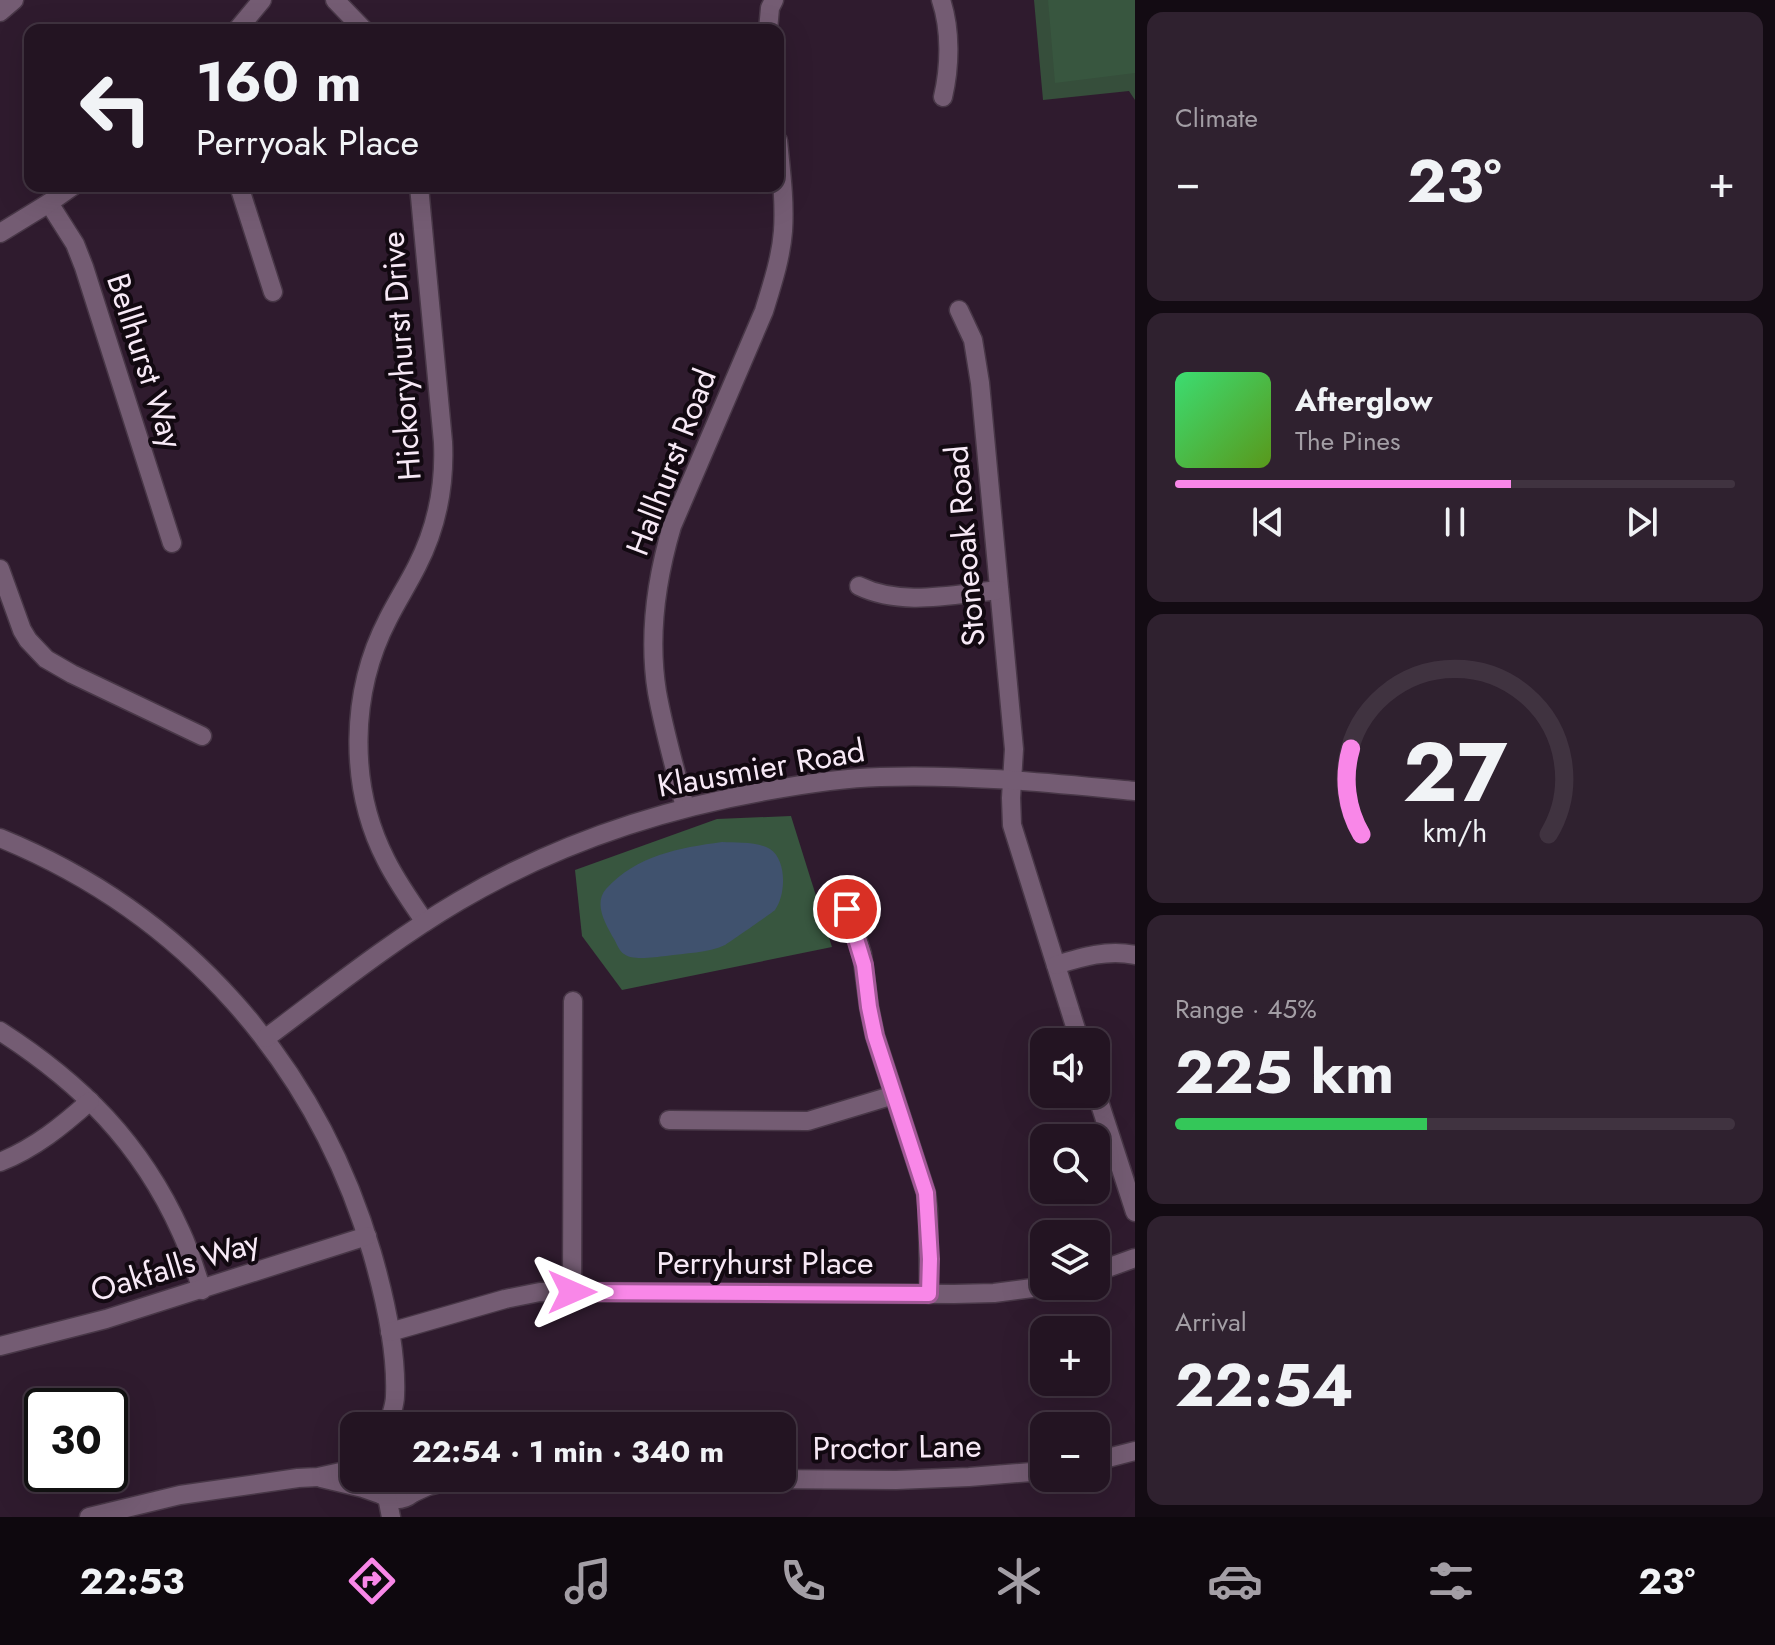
<!DOCTYPE html>
<meta charset="utf-8">
<style>
:root{--surface:#231422;--page:#2f212f;--text:#f1f3f6;--muted:#a39ea5;--line:#403340;--accent:#f987e8}
body{margin:0;font-family:Jost,sans-serif;background:var(--page);color:var(--text);height:100vh;display:flex;flex-direction:column;font-size:30px;white-space:nowrap}
*{box-sizing:border-box;margin:0}
p{font-size:26px;color:var(--muted)}
.icon{flex:none;width:44px;height:44px;fill:none;stroke:currentColor;stroke-width:2;stroke-linecap:round;stroke-linejoin:round}
.map{position:relative;flex:1;overflow:hidden}
.side{display:flex;flex-direction:column;gap:12px;padding:12px;background:#130b13;width:640px}
.side>*{flex:none}
.top-card{position:absolute;left:24px;top:24px;width:760px;height:168px;border-radius:16px;box-shadow:0 8px 32px #0002,0 0 0 2px var(--line);background:#231422;color:var(--text);overflow:hidden}
.controls{position:absolute;left:1030px;top:1028px;display:grid;gap:16px}
.controls a{display:grid;place-items:center;width:80px;height:80px;border-radius:16px;background:var(--surface);box-shadow:0 8px 32px #0002,0 0 0 2px var(--line);font-size:40px}
.speed{position:absolute;left:24px;top:1388px;display:flex;gap:16px;font-size:40px;font-weight:700;text-align:center}
.speed>*{display:grid;place-content:center;width:104px;height:104px;border-radius:50%;background:var(--surface);box-shadow:0 8px 32px #0002,0 0 0 2px var(--line);line-height:1}
.speed .limit{border:4px solid #111;border-radius:12px;background:#fff;color:#111}
.pin{position:absolute;display:grid;place-items:center;width:68px;height:68px;color:#fff;margin:-34px;border:4px solid #fff;border-radius:50%;box-shadow:0 2px 8px #0007}
.me{position:absolute;width:88px;margin:-44px;rotate:90deg;stroke-linejoin:round;filter:drop-shadow(0 0 6px #0008)}
.turn{display:flex;align-items:center;gap:28px;height:168px;padding:0 40px;font-size:36px}
.turn .icon{width:104px;height:104px;stroke-width:2.5}
.turn b{display:block;font-size:56px;line-height:68px}
.big{font-size:60px;font-weight:700;line-height:1.1}
.side .widget{flex:1;display:flex;flex-direction:column;justify-content:center;gap:12px;min-width:0;padding:0 28px;border-radius:16px;background:var(--page)}
.side .dial{align-items:center;gap:0}
.dial svg{height:208px;overflow:visible;fill:none;stroke:var(--line);stroke-width:7;stroke-linecap:round;text-anchor:middle}
.dial text{fill:var(--text);stroke:none}
.song{display:flex;align-items:center;gap:24px}
.cover{width:96px;height:96px;border-radius:12px;background:linear-gradient(135deg,hsl(140 70% 55%),hsl(90 70% 35%))}
.played{height:8px;border-radius:4px;background:linear-gradient(90deg,var(--accent) 60%,var(--line) 60%)}
.keys{display:flex;justify-content:space-around;direction:ltr}
.heat{display:flex;justify-content:space-between;align-items:center;font-size:44px;direction:ltr}
.charge{height:12px;border-radius:6px;background:linear-gradient(90deg,#34c759 45%,var(--line) 0)}
.trip{position:absolute;left:340px;top:1412px;width:456px;height:80px;border-radius:16px;background:var(--surface);box-shadow:0 8px 32px #0002,0 0 0 2px var(--line);font-weight:700;line-height:80px;text-align:center}
.tabs{display:flex;height:128px;justify-content:space-around;align-items:center;background:#0e080e;color:var(--muted)}
.tabs .icon{width:56px;height:56px}
.tabs .on{color:var(--accent)}
.tabs b{font-size:36px;color:var(--text)}
main{display:flex;flex:1;min-height:0}
.map>svg:first-child{display:block}
</style>
<main>
<div class="map">
<svg width="1135" height="1517" viewBox="0 0 1135 1517">
<rect width="100%" height="100%" fill="#2f1b2e"/>
<path fill="#364e3b" d="M1034 0H1135V100L1129 91 1043 100Z"/>
<g fill="#38563f">
<path d="M1048 0H1135V73L1055 83Z"/>
<path d="M791 816 832 947 622 990 582 936 575 870 717 819Z"/>
</g>
<path fill="#40526e" d="M722 842C736 843 757 841 770 849 787 860 786 895 775 910 773 912 730 942 725 945 708 953 685 953 666 956 654 957 633 961 624 954 619 951 617 944 614 939 606 925 593 904 606 889 637 855 679 848 722 842Z"/>
<g fill="none" stroke-linecap="round" stroke-linejoin="round">
<defs>
<g id="minor">
<path d="M335 0 364 30"/>
<path d="M941 0C951 30 950 67 943 97"/>
<path d="M0 12 14 0"/>
<path d="M237 30 262 0"/>
<path d="M768 30 770 8 774 0"/>
<path d="M239 186 273 292"/>
<path d="M419 186 443 442C445 485 437 527 417 566 408 584 397 601 388 619 350 692 348 786 386 860 397 882 411 902 425 922"/>
<path d="M49 203 75 244 84 267 172 543"/>
<path d="M0 233 49 203 73 186"/>
<path d="M959 310 973 340 980 383 1014 749 1011 798 1012 825 1080 1042"/>
<path d="M0 569 22 630 28 640 46 659 72 674 202 736"/>
<path d="M859 586C902 607 954 594 999 590"/>
<path d="M685 807C675 769 664 731 657 692 648 636 656 580 672 526L764 311C772 285 781 258 783 231 785 201 781 171 778 141"/>
<path d="M0 838C184 913 316 1062 372 1253 385 1298 397 1350 395 1396 395 1406 390 1416 389 1426"/>
<path d="M840 887 862 954 869 1007 875 1036 926 1193 928 1210 929 1294"/>
<path d="M1056 965C1082 957 1108 949 1135 955"/>
<path d="M0 1031C81 1083 141 1143 181 1232 190 1251 195 1270 202 1290"/>
<path d="M266 1038C329 991 391 941 459 901 554 845 658 810 766 791 804 784 841 778 880 777 965 774 1051 783 1135 791"/>
<path d="M1096 1092 1135 1212"/>
<path d="M669 1120 808 1121 894 1095"/>
<path d="M0 1162C35 1148 62 1126 90 1101"/>
<path d="M1096 1272 1135 1258"/>
<path d="M572 1292 573 1001"/>
<path d="M390 1332 505 1299 540 1292 954 1294 994 1293 1048 1286"/>
<path d="M0 1346 106 1319 367 1236"/>
<path d="M1096 1461 1135 1451"/>
<path d="M321 1478 363 1488 380 1494"/>
<path d="M372 1478C378 1507 414 1506 422 1478"/>
<path d="M656 1478 896 1480 969 1477 1044 1471"/>
<path d="M415 1492 428 1486 459 1478"/>
<path d="M387 1497 391 1517"/>
<path d="M89 1517 180 1495 298 1478 318 1477 354 1469"/>
</g>
</defs>
<use href="#minor" stroke="#483747" stroke-width="21"/>
<use href="#minor" stroke="#745c73" stroke-width="18"/>
</g>
<g fill="none" stroke-linecap="round" stroke-linejoin="round">
<defs>
<path id="route" d="M572 1292 929 1294 930 1259 926 1193 875 1036 869 1007 864 965 847 909"/>
</defs>
<use href="#route" stroke="#a25897" stroke-width="20"/>
<use href="#route" stroke="#f987e8" stroke-width="14"/>
</g>
<g text-anchor="middle" dominant-baseline="central" stroke-width="8" stroke-linejoin="round" paint-order="stroke">
<g font-size="32" fill="#f7e9f6" stroke="#120911">
<text transform="translate(401 356) rotate(-94)">Hickoryhurst Drive</text>
<text transform="translate(145 361) rotate(72)">Bellhurst Way</text>
<text transform="translate(671 462) rotate(-69)">Hallhurst Road</text>
<text transform="translate(965 546) rotate(-95)">Stoneoak Road</text>
<text transform="translate(761 768) rotate(-10)">Klausmier Road</text>
<text x="765" y="1263">Perryhurst Place</text>
<text transform="translate(175 1266) rotate(-17)">Oakfalls Way</text>
<text transform="translate(897 1447) rotate(-1)">Proctor Lane</text>
</g>
</g>
</svg>
<div class="controls">
<a><svg class="icon" aria-label="sound" viewBox="0 0 24 24"><path d="M4 9h4l5-4v14l-5-4H4zM17 9q2 3 0 6"/></svg></a>
<a><svg class="icon" aria-label="search" viewBox="0 0 24 24"><circle cx="10" cy="10" r="6"/><path d="M15 15l6 6"/></svg></a>
<a><svg class="icon" aria-label="layers" viewBox="0 0 24 24"><path d="M12 4l9 5-9 5-9-5zM3 14l9 5 9-5"/></svg></a>
<a>+</a>
<a>−</a>
</div>
<div class="speed"><div class="limit">30</div></div>
<div class="pin" style="left:847px;top:909px;background:#d93025"><svg class="icon" aria-label="arrive" viewBox="0 0 24 24"><path d="M6 21V4h12l-3 4 3 4H6"/></svg></div>
<svg class="me" style="left:572px;top:1292px" viewBox="-20 -20 40 40"><path d="M0-17L14 15 0 8-14 15z" fill="#f987e8" stroke="#fff" stroke-width="4"/></svg>
<div class="trip">22:54 · 1 min · 340 m</div>
<div class="top-card">
<div class="turn"><svg class="icon" aria-label="left" viewBox="0 0 24 24"><path d="M17 20v-9H6M10 6l-5 5 5 5"/></svg><div><b>160 m</b>Perryoak Place</div></div>
</div>
</div>
<section class="side">
<div class="widget"><p>Climate</p>
<div class="heat"><a>−</a><b class="big">23°</b><a>+</a></div>
</div>
<div class="widget">
<div class="song"><i class="cover"></i><div><b>Afterglow</b><p>The Pines</p></div></div>
<div class="played"></div>
<div class="keys"><svg class="icon" aria-label="previous" viewBox="0 0 24 24"><path d="M18 5L8 12l10 7zM5 5v14"/></svg><svg class="icon" aria-label="pause" viewBox="0 0 24 24"><path d="M8 5v14M16 5v14"/></svg><svg class="icon" aria-label="next" viewBox="0 0 24 24"><path d="M6 5l10 7-10 7zM19 5v14"/></svg></div>
</div>
<div class="widget dial"><svg viewBox="0 0 100 80">
<path d="M14 69A42 42 0 1 1 86 69"/>
<path d="M14 69A42 42 0 0 1 10 36" stroke="#f987e8"/>
<text x="50" y="56" font-size="32" font-weight="700">27</text>
<text x="50" y="72" font-size="11">km/h</text>
</svg></div>
<div class="widget"><p>Range · 45%</p><b class="big">225 km</b><div class="charge"></div></div>
<div class="widget"><p>Arrival</p><b class="big">22:54</b></div>
</section>
</main>
<nav class="tabs">
<b>22:53</b>
<svg class="icon on" aria-label="directions" viewBox="0 0 24 24"><path d="M12 3l9 9-9 9-9-9zM9 14v-3h6M13 9l2 2-2 2"/></svg>
<svg class="icon" aria-label="music" viewBox="0 0 24 24"><path d="M9 18V5l10-2v13"/><circle cx="6" cy="18" r="3"/><circle cx="16" cy="16" r="3"/></svg>
<svg class="icon" aria-label="phone" viewBox="0 0 24 24"><path d="M5 4h4l2 5-3 2q2 4 5 5l2-3 5 2v4C11 20 4 13 5 4z"/></svg>
<svg class="icon" aria-label="climate" viewBox="0 0 24 24"><path d="M12 3v18M4 7l16 10M4 17L20 7"/></svg>
<svg class="icon" aria-label="car" viewBox="0 0 24 24"><path d="M5 17H2v-5l4-1 3-4h7l3 4 3 1v5h-3M9 17h6M6 11h13"/><circle cx="7" cy="17" r="2"/><circle cx="17" cy="17" r="2"/></svg>
<svg class="icon" aria-label="filters" viewBox="0 0 24 24"><path d="M4 7h16M4 17h16"/><circle cx="9" cy="7" r="2"/><circle cx="15" cy="17" r="2"/></svg>
<b>23°</b>
</nav>
